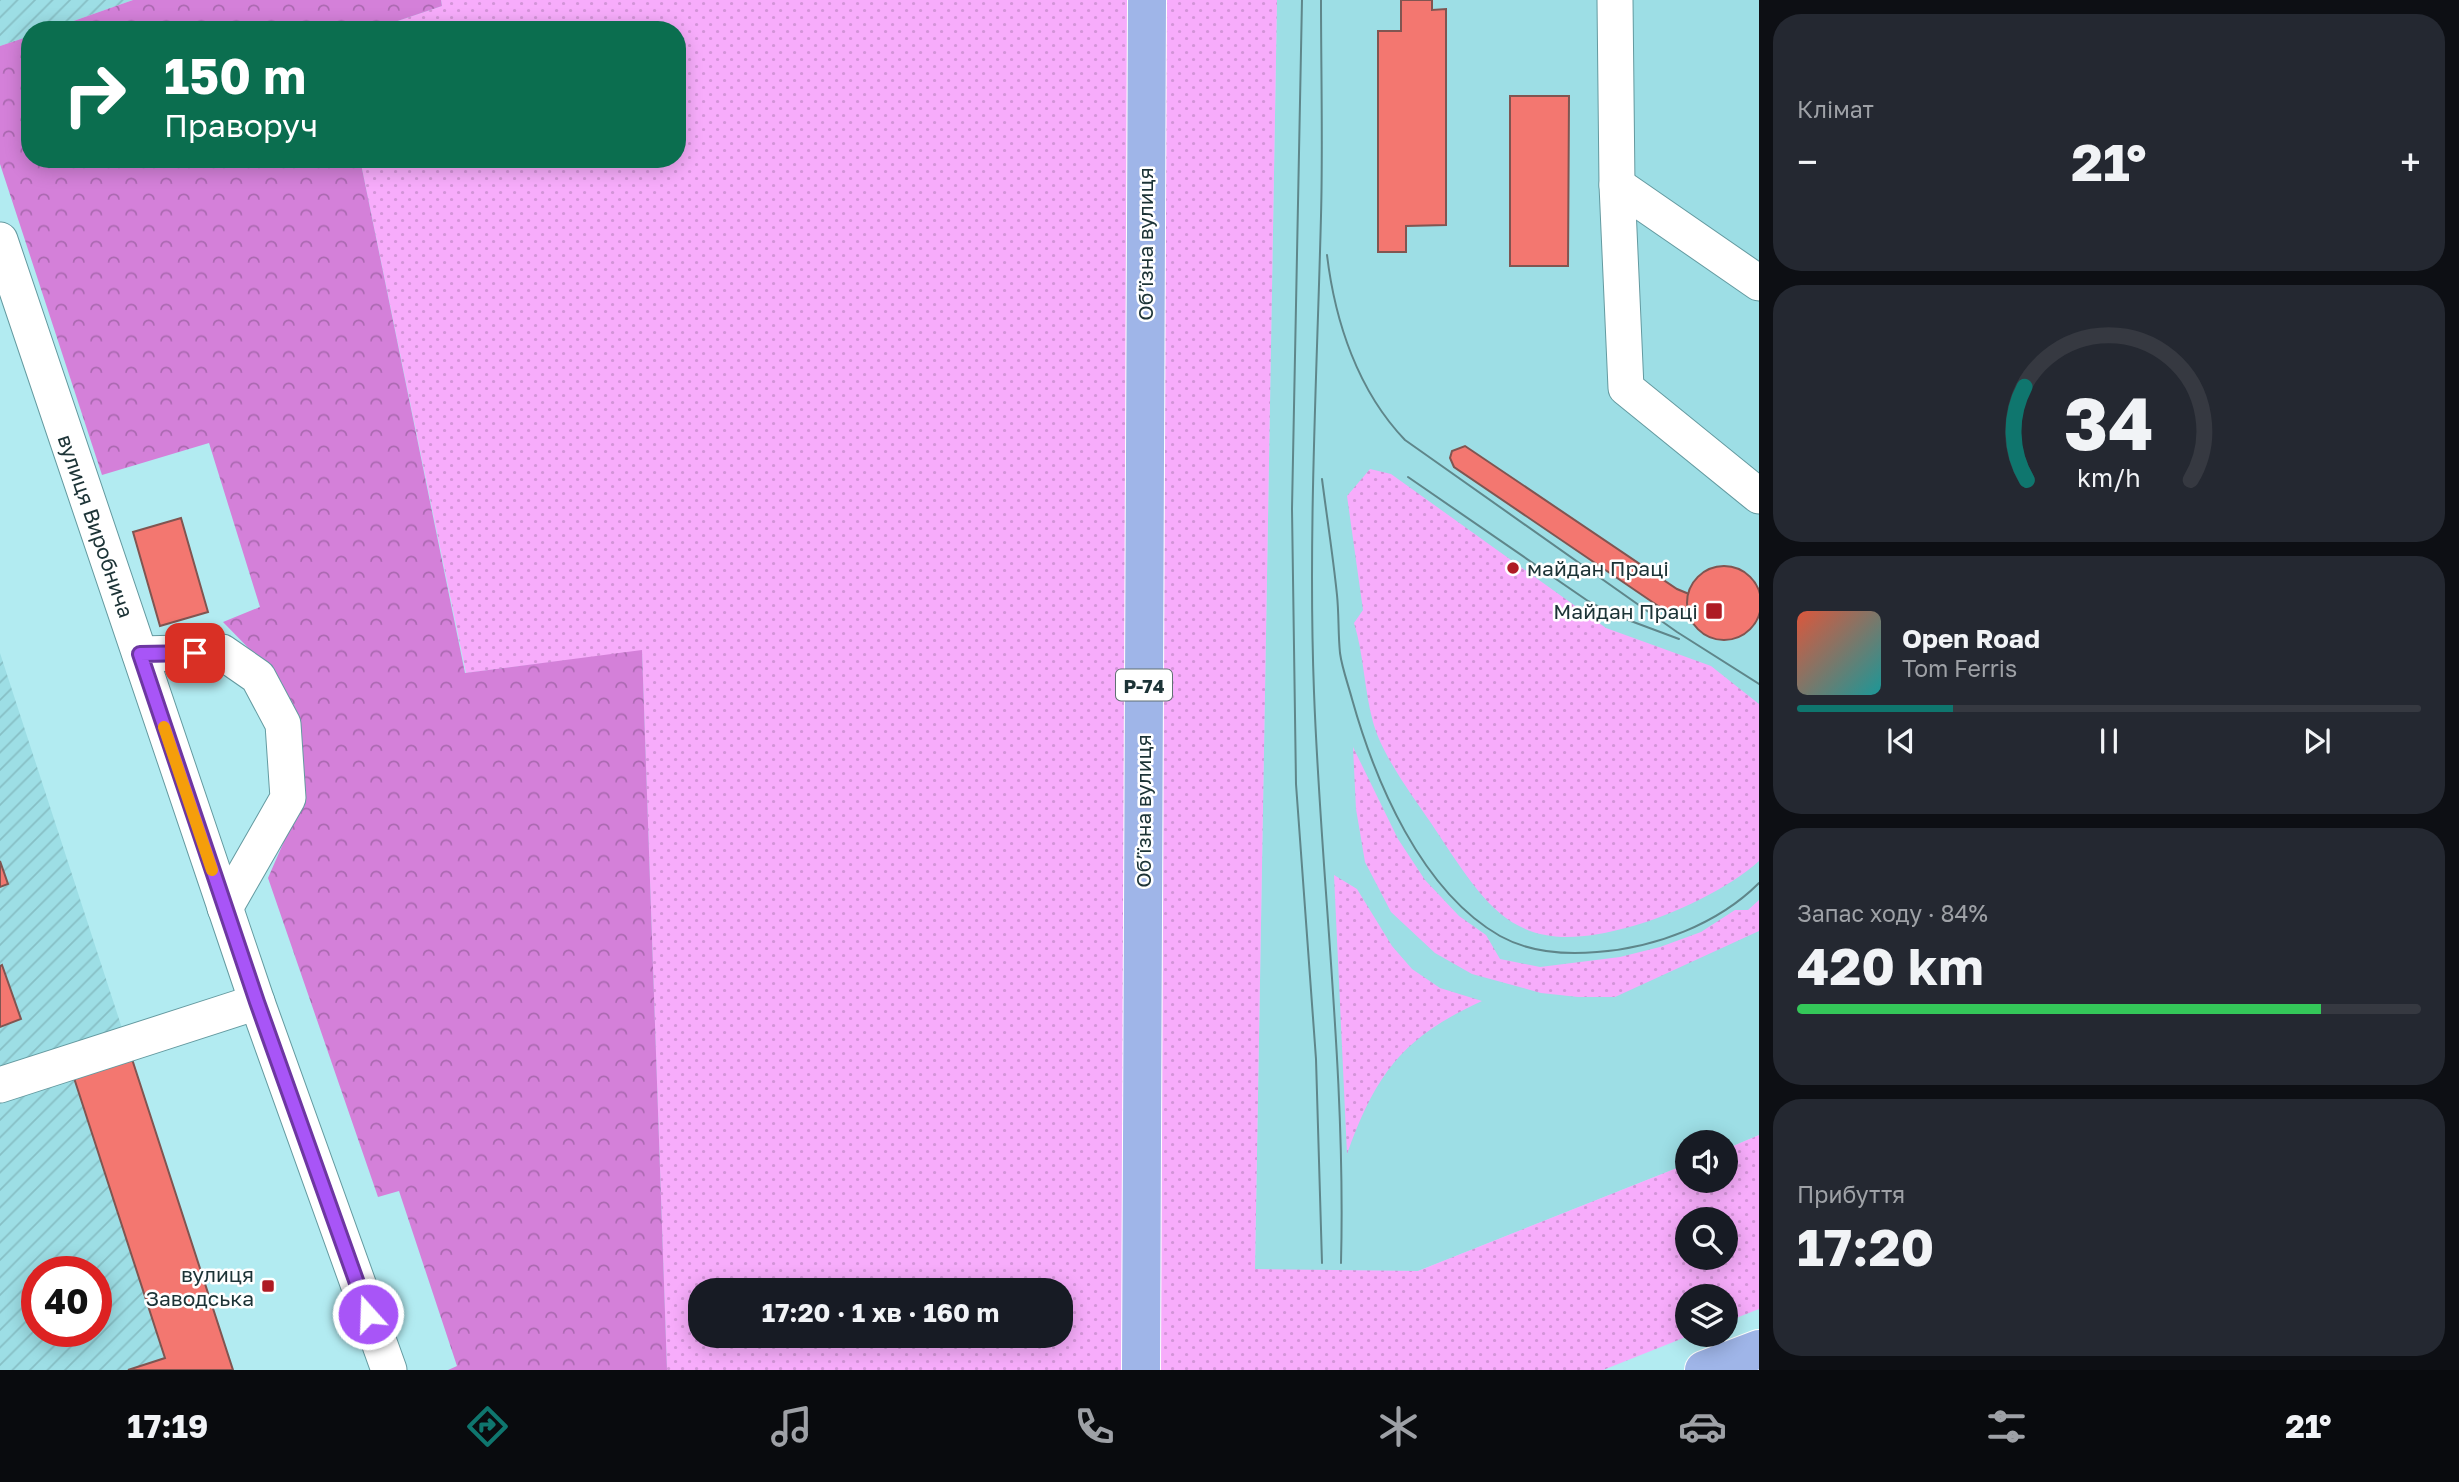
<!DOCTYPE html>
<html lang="uk">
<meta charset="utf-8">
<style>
:root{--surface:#171b24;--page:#242831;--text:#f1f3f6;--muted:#9ea1a6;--line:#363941;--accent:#0f766e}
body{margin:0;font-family:"Golos Text",sans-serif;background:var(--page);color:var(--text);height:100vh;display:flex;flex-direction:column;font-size:26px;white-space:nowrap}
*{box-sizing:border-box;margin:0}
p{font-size:23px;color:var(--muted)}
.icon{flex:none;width:38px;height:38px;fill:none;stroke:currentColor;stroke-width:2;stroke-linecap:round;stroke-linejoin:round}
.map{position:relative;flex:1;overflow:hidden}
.panel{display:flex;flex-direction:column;gap:14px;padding:14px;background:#0d0f14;width:700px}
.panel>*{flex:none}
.banner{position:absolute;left:21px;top:21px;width:665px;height:147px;border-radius:28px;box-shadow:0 4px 18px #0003;background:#0b6e4f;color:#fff;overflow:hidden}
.buttons{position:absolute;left:1675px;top:1130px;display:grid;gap:14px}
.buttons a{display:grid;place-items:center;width:63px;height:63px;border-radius:50%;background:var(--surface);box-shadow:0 4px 18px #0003;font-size:35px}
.speed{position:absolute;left:21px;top:1256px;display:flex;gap:14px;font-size:35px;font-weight:700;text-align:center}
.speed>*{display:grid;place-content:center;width:91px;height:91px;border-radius:50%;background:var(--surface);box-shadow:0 4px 18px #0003;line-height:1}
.speed .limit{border:10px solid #d22;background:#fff;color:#111}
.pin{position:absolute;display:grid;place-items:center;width:60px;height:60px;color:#fff;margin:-30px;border-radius:14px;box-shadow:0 4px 10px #0006}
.me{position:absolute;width:77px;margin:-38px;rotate:340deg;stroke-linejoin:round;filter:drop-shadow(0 0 5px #0008)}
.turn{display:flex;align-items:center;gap:24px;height:147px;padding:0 28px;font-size:32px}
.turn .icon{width:91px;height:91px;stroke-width:2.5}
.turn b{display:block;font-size:49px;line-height:60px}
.big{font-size:52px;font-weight:700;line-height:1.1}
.panel .card{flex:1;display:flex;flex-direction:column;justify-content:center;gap:10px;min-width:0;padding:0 24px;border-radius:28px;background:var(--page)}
.panel .dial{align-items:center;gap:0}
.dial svg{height:182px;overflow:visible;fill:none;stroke:var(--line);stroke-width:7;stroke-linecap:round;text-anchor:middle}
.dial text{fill:var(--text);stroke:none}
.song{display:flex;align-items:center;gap:21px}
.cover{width:84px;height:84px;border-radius:10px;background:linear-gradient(135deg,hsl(10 70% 55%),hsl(180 70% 35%))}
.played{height:7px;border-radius:4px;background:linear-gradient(90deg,var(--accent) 25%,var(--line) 25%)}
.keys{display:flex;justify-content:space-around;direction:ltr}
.heat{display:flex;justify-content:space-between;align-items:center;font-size:38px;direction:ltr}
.charge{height:10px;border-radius:5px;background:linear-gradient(90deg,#34c759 84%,var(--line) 0)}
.trip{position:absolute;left:688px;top:1278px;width:385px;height:70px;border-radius:28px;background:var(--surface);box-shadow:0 4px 18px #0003;font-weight:700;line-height:70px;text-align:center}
.tab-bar{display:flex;height:112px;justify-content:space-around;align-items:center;background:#090b0e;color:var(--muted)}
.tab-bar .icon{width:49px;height:49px}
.tab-bar .selected{color:var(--accent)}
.tab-bar b{font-size:32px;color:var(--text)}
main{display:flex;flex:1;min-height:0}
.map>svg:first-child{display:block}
</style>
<main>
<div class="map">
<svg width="1759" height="1370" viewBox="0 0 1759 1370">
<defs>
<pattern id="industrial-furrows" width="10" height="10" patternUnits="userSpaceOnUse" patternTransform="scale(1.75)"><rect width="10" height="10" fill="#9ddee5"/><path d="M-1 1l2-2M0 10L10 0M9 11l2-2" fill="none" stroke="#87bfc5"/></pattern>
<pattern id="grass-dots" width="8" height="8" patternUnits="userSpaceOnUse" patternTransform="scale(1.75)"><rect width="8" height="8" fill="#f7acfb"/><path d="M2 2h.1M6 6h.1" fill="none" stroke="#d394d8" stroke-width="1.8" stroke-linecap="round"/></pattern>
<pattern id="forest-crowns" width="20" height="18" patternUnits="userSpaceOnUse" patternTransform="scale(1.75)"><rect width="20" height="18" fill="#d480d9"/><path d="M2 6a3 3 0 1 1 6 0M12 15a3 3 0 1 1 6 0" fill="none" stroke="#ab69b1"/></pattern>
</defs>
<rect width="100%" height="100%" fill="#b2ebf1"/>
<path fill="#9ddee5" d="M1277 0H1759V1135L1726 1149V1143H1687V1164L1418 1271 1255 1270Z"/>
<g fill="url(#industrial-furrows)" fill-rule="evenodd">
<path d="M0 0H133L48 30H30V36L0 46Z"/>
<path d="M0 653 132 1059 233 1370H0ZM37 1272H96V1332H37Z"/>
</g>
<g fill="url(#grass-dots)" fill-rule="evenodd">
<path d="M441 0H1277L1255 1269 1418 1271 1687 1164V1181H1726V1149L1759 1135V1309L1726 1322V1297H1687V1335H1691L1603 1370H667L642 651 466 673 360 159H677V30H371L442 6ZM1687 1220H1726V1258H1687ZM700 1290H1060V1335H700Z"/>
<path d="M1370 469 1391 474 1606 628 1711 666 1759 704V861C1730 888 1672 915 1633 926 1515 960 1490 912 1431 823 1411 794 1382 755 1373 722 1364 689 1364 655 1354 623L1363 610 1347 496Z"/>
<path d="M1353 747 1398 839 1425 880 1459 916 1486 935 1500 959 1540 967 1620 957 1660 947 1701 932 1735 910H1748L1759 900V931L1615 997H1578L1541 993 1472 974 1435 953 1391 912 1365 862 1356 809Z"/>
<path d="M1334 875 1357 889 1392 946 1412 969 1440 988 1482 1001C1403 1037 1376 1073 1347 1154Z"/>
</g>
<g fill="url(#forest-crowns)">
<path d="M133 0H441L442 6 371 30H48Z"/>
<path d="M30 36V159H360L465 673 642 650 667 1370H448L457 1366 399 1191 378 1197 268 878 302 800 265 665 223 622 260 607 209 443 102 475 0 164V46Z"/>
</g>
<g fill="#f37770" stroke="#805551" stroke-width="2">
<path d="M1401 0H1432V10L1446 9V225L1406 226V252H1378V31H1401Z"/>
<path d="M1510 96H1569L1568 266H1510Z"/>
<path d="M1465 446 1677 589 1689 594 1688 610 1670 614 1454 467 1450 458 1452 451Z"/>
<path d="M181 518 208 612 160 626 133 532Z"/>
<circle cx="1724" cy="603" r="37"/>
<path d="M0 861 8 884 0 887Z"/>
<path d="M2 965 21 1019 0 1027V966Z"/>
<path d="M132 1059 233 1370H128L165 1358 74 1078Z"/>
</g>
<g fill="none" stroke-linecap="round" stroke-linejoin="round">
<defs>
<g id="minor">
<path d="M1615 0 1617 185 1626 388 1759 496"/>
<path d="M1617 185 1759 283"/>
<path d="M0 240 257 1002 389 1370"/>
<path d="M140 654 222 652 258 677 283 724 288 798 225 908"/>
<path d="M0 1085 257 1002"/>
</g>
<g id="major">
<path d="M1141 1370 1147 0"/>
<path d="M1704 1370 1759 1349"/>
</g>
</defs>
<use href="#minor" stroke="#649aa0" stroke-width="37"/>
<use href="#major" stroke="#fff" stroke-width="40"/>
<use href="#minor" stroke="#fff" stroke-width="35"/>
<use href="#major" stroke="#9fb5e8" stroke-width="38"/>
<g stroke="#5f868a" stroke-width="2">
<path d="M1302 0 1292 509 1296 784 1316 1059 1322 1263"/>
<path d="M1321 0C1321 72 1323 144 1321 216 1317 374 1308 533 1314 692 1321 882 1346 1072 1341 1263"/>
<path d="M1327 255C1335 322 1358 391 1405 440L1677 632 1759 684"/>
<path d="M1408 477 1588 601 1612 614 1679 639"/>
<path d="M1322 479C1327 518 1333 556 1337 595 1339 614 1338 633 1340 653 1342 668 1348 684 1352 699 1375 781 1421 891 1500 936 1529 952 1564 955 1597 952 1655 948 1718 924 1759 883"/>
</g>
</g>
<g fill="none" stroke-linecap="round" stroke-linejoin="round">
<defs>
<path id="route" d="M195 653 140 654 257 1002 368 1314"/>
</defs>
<use href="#route" stroke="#6d37a1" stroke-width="18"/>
<use href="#route" stroke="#a855f7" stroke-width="12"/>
<path stroke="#f59e0b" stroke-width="12" d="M164 727 212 870"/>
</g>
<g fill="#ae1b24" stroke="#fff" stroke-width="2.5">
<circle cx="1513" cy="568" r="7"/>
<rect x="1705" y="602" width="18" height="18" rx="3.5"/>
<rect x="261" y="1279" width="14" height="14" rx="3.5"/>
</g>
<g text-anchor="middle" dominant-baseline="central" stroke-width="5" stroke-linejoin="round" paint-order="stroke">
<rect fill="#fff" stroke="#607072" stroke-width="2" x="1116" y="669.5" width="56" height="31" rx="5"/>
<g font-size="19" font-weight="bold" fill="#1c3336">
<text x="1144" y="685">Р-74</text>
</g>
<g font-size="21" fill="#1c3336" stroke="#fff">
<text transform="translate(1145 244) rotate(-90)">Обʼїзна вулиця</text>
<text transform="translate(96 526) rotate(71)">вулиця Виробнича</text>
<text transform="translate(1143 811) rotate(-90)">Обʼїзна вулиця</text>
</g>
<g font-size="21" fill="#1c3336" stroke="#fff" text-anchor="end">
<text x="1527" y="568" text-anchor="start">майдан Праці</text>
<text x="1698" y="611">Майдан Праці</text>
<text x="254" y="1274">вулиця<tspan x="254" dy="24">Заводська</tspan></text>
</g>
</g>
</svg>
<div class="buttons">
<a><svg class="icon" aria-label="sound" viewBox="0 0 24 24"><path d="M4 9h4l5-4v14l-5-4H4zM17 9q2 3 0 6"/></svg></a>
<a><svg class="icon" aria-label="search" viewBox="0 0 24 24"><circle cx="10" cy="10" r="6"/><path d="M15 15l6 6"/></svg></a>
<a><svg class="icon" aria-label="layers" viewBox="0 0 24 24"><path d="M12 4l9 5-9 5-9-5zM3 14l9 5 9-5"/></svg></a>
</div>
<div class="speed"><div class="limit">40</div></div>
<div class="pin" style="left:195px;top:653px;background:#d93025"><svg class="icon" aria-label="arrive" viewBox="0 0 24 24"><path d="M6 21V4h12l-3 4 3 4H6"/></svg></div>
<svg class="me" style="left:368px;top:1314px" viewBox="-20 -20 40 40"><circle r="17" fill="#a855f7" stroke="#fff" stroke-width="3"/><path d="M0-11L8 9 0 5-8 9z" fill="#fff"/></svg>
<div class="trip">17:20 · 1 хв · 160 m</div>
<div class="banner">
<div class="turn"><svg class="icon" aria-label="right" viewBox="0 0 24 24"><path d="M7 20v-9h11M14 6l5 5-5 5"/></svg><div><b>150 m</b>Праворуч</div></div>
</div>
</div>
<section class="panel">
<div class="card"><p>Клімат</p>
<div class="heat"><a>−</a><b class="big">21°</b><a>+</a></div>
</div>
<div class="card dial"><svg viewBox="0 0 100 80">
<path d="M14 69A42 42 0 1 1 86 69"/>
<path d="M14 69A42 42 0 0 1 13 28" stroke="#0f766e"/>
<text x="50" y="56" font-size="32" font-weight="700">34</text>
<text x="50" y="72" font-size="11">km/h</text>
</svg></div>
<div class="card">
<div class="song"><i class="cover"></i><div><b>Open Road</b><p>Tom Ferris</p></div></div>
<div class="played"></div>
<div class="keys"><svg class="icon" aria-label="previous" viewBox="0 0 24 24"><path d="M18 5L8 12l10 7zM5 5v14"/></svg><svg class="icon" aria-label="pause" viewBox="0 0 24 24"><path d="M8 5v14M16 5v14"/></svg><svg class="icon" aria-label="next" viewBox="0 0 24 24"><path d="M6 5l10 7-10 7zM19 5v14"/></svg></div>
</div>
<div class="card"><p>Запас ходу · 84%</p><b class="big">420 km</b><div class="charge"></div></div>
<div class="card"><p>Прибуття</p><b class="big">17:20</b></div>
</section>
</main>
<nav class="tab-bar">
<b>17:19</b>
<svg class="icon selected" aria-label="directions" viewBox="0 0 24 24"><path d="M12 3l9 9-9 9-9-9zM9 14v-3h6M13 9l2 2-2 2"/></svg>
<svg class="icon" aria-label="music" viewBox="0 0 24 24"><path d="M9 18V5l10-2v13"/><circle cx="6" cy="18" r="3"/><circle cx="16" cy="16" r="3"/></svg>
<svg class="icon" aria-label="phone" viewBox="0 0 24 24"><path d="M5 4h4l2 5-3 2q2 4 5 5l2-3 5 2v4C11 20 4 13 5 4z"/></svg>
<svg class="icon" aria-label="climate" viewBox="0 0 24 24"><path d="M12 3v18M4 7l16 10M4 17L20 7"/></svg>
<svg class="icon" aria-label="car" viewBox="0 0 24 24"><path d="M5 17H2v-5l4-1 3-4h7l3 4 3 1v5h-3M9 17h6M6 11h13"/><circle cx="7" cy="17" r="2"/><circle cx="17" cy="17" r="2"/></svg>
<svg class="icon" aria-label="filters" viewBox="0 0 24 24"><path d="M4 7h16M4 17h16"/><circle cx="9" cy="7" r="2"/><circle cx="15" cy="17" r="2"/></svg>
<b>21°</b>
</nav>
